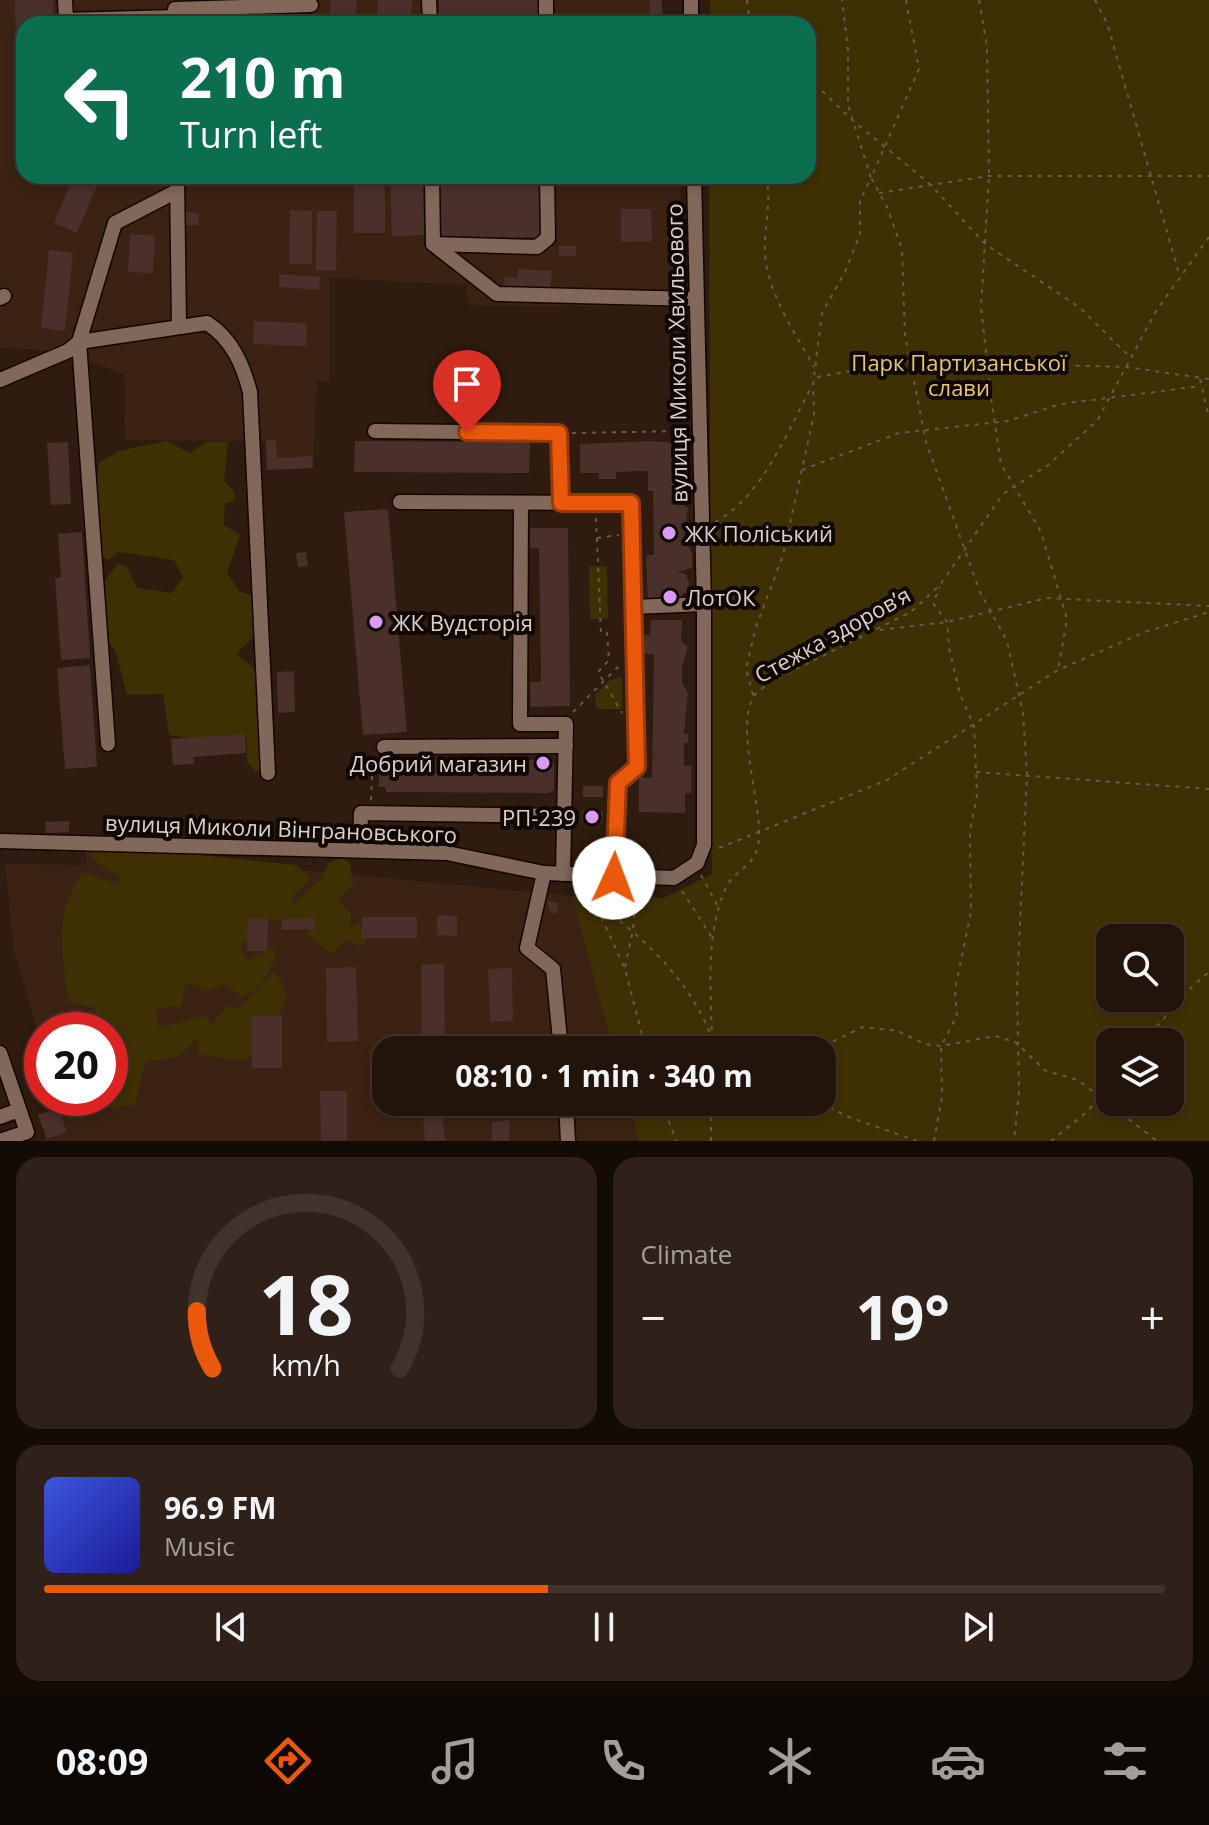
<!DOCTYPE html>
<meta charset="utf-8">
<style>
:root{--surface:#23140b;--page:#2f2119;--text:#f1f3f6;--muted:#a39e9d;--line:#40332c;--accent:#ea580c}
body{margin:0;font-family:"Open Sans",sans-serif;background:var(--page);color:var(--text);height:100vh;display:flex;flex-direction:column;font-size:30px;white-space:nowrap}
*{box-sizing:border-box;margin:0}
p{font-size:26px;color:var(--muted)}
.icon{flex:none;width:44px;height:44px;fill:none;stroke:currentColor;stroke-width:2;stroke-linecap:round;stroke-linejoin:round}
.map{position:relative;height:1141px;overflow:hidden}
.details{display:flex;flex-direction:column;gap:16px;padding:16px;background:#130b06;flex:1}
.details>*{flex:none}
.hud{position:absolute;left:16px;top:16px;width:800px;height:168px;border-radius:24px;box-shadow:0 4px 12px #0003,0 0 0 2px var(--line);background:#0b6e4f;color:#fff;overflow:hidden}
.controls{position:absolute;left:1096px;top:924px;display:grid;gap:16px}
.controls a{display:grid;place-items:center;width:88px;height:88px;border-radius:16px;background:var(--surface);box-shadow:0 4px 12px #0003,0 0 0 2px var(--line);font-size:40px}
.speed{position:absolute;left:24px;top:1012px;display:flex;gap:16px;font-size:40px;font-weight:700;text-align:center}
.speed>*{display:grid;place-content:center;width:104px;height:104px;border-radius:50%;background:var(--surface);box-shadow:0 4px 12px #0003,0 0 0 2px var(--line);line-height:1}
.speed .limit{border:12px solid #d22;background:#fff;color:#111}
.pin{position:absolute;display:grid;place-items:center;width:68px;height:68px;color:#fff;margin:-82px -34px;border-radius:50% 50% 50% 0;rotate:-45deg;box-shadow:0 0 8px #0007}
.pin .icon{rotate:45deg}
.me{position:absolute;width:88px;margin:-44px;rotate:2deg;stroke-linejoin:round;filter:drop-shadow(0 0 6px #0008)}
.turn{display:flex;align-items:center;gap:28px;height:168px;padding:0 32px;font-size:36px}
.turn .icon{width:104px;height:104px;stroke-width:2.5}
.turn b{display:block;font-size:56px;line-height:68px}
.big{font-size:60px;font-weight:700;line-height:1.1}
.details .card{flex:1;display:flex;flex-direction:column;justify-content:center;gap:12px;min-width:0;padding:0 28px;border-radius:24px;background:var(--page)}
.details .dial{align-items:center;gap:0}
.dial svg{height:208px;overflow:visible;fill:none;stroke:var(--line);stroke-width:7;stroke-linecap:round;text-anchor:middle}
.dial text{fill:var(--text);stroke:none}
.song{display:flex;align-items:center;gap:24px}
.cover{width:96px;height:96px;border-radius:12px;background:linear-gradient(135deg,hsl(230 70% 55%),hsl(240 70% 35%))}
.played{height:8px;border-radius:4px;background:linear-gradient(90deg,var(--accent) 45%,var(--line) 45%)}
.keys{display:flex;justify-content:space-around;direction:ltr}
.heat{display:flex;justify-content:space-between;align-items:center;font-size:44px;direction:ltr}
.details .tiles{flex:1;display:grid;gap:16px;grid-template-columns:1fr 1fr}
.card:last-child{grid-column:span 2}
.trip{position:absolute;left:372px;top:1036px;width:464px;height:80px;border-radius:24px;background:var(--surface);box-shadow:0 4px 12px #0003,0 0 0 2px var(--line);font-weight:700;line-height:80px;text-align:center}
.menu{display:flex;height:128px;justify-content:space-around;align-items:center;background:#0e0804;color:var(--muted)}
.menu .icon{width:56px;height:56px}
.menu .current{color:var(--accent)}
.menu b{font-size:36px;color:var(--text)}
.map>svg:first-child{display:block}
</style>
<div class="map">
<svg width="1209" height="1141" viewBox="0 0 1209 1141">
<rect width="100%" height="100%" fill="#2f1b0f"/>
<g fill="#3b2313">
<path d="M0 0H662V24H24V176H681L679 294 669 307 468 305 467 285 330 278V381H317L313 468 267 470 265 441 125 440 124 374 61 351 0 348Z"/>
<path d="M86 849 572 896 613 1050H386V1102H627L637 1141H37L67 1132 57 1098H110V1030H42V1047L14 951 5 864 86 865Z"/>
</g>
<g fill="#3f3003" fill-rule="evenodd">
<path d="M710 0H1209V1141H638L627 1102H822V1050H613L572 896 664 898 712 874 709 176H808V24H710ZM1110 938H1170V998H1110ZM1110 1042H1170V1102H1110Z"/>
<path d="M167 441 190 453 205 442H228L224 481 234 491 235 501 225 503 224 525 240 535 227 573 240 592 256 596 258 632 236 654 259 672 267 768 256 772 247 762V738L234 744 169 735 163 694 127 695 116 653 97 624 100 587 118 564 127 567 137 588 172 593 183 577 174 560 119 552 108 560 90 549 99 463 119 451Z"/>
<path d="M589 566H607L608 619H590Z"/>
<path d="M622 677V709H596L595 695 610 680Z"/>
<path d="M99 845 297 865 310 879 291 899 293 905 320 880 329 863 340 857 350 862 353 884 338 901 351 913 349 928 358 923 368 934 365 944 357 946 347 939 332 954 307 935 317 919 250 922V935L240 947 248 960 272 948 276 955C269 972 260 990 242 997L225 985 207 991 186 982 181 1006 156 1008 158 1028 205 1016 212 1025 227 1006 239 1009 275 970 287 995C280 1013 269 1051 249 1058 236 1062 212 1056 198 1054V1038L177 1057 145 1062 135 1105 108 1108 110 1030H97L94 1007 70 1003C61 962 53 906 84 873L116 884 121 877 91 858Z"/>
</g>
<g fill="#49302b">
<path d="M15 0H53V24H24V61H16Z"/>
<path d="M331 0H357L354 24H328Z"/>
<path d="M378 0H412L410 24H376Z"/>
<rect x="439" y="0" width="100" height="24"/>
<rect x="650" y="0" width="12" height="14"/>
<rect x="208" y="12" width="20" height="12"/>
<path d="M74 176H101L77 233 54 223Z"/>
<path d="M206 176H221L220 185 205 184Z"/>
<rect x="354" y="176" width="31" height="57"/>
<path d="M390 176H423L424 235 392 236Z"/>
<path d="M440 176H540V237L440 238Z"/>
<path d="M621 209H651L652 241 621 242Z"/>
<path d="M290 210 312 211V264H289Z"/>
<path d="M317 211H337L336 271 316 270Z"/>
<path d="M186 212 199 213V225H186Z"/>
<path d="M668 229H680V249L668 250Z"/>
<path d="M130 234 155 235 153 273 128 272Z"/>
<rect x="559" y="246" width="17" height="10"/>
<path d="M49 250 73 253 65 331 41 328Z"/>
<path d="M518 269 552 271 550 289 504 286 505 277 517 278Z"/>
<path d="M279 274 320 277 319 290 279 287Z"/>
<path d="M254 321 307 323 306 346 253 344Z"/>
<path d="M276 440 277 458 312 456 313 468 267 470 266 441Z"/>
<path d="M355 441 530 442 529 473 354 472Z"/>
<path d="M650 441 680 443 681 498H685V507H688L684 539 692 553V568L677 572 686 574 689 583V593H682V601L648 603 646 555H654L653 491H648V471L616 472V479H599V473H580V444Z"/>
<path d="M68 442 71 504 51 505 47 443Z"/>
<path d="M388 509 407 732 363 735 344 512Z"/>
<path d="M530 528H568L570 706 531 707 530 682H541V676L539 548H530Z"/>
<path d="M82 532 90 658 61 660 55 578 61 577 58 534Z"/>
<path d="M306 552 308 566 298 567 296 553Z"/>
<path d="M651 620H682L681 641 688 647 682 667V682L688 693 684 734H688V743H684V766H691L692 787 691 793H685V813L639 812V777L652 778 654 654H644V635H650Z"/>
<path d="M90 665 97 767 65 769 57 668Z"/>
<path d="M294 671 295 712 278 713 277 672Z"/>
<path d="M245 734 246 753 193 757 194 764 173 765 171 739Z"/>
<path d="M386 759 548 760 554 763V790L548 793 386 792V787H379V762H386Z"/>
<rect x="583" y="786" width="20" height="11"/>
<path d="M582 811 603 812 602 823 582 822Z"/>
<path d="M69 821V832L46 833 45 822Z"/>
<path d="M336 825V839L316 840 315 826Z"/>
<path d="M547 901 558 903 557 914 551 913Z"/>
<path d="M437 915 457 916V936L437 935Z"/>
<rect x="362" y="917" width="55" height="21"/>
<path d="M315 918V929L282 930V919Z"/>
<path d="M248 919H268L267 951H247Z"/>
<path d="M444 964 445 1050H422L421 965Z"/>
<path d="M356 967 358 1041 327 1042 326 968Z"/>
<path d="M512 968 513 1021 490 1022 488 969Z"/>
<rect x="252" y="1016" width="30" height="52"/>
<path d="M320 1091H347V1141H321Z"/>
<path d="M422 1102H441L445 1141H425Z"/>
<path d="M59 1108 67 1132 47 1139 38 1115Z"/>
<path d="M509 1120V1141H492V1122Z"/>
</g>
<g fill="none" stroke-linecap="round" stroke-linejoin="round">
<defs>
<g id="minor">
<path d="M65 0 66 20 175 17"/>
<path d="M429 0 430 24"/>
<path d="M546 0V24"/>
<path d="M691 0V24"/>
<path d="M175 9 311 5"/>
<path d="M177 176 179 327"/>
<path d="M432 176 433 244"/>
<path d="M433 244 497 294 695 299"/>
<path d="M433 244 537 247 548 238 547 176"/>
<path d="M0 298 4 296"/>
<path d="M0 380 68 351 79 342 207 323C232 339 243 365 250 392L268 773"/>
<path d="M375 431 559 433 561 503"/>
<path d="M400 502 631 503 637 767 618 783 614 878"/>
<path d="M521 503 520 724H566L563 874"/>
<path d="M633 607 704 604"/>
<path d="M108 744 79 342 115 223 177 191"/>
<path d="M384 747 566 746"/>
<path d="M0 841 447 853 544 873 674 878 697 863 704 845V604L694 176"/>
<path d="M360 850 361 813 564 816"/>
<path d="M544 873 527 948 553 969 561 1050"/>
<path d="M0 1053 27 1132 0 1141"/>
<path d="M566 1102 568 1141"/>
<path d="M0 1117 19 1110"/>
</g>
</defs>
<use href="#minor" stroke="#160500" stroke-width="17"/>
<g stroke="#6a584e" stroke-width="2" stroke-dasharray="4 6" stroke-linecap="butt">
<path d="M747 0 750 24"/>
<path d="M906 0 919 69 871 178 887 207 902 249 905 335 926 442 980 592 1007 641 1023 713 1027 775 1017 987 1019 1092 1014 1141"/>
<path d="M979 0 987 46 989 176 981 307 991 398 1001 464 1041 532 1067 619 1058 670"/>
<path d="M1095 0 1107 23 1180 277"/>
<path d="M705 22 754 24"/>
<path d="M808 77 851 119 931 185 985 244 1079 307 1129 356"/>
<path d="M766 176C772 202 764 226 765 251 766 291 795 333 814 367"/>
<path d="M879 193 989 176H1209"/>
<path d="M817 377 909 361 1126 367 1209 379"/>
<path d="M1200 379 1209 418"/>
<path d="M572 433 686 431"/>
<path d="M802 470 899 433 1008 421 1061 404 1201 386"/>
<path d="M596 518 601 633H607L609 660 598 672 622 713"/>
<path d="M715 522C762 497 787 432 812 386"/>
<path d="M597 538 619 535"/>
<path d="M880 630 947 622 1047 598 1209 606"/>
<path d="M753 695 746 669 756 627 783 555 814 415 813 385 822 313 845 272 860 234V200L871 178 848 105V50L842 0"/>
<path d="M573 712 622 663"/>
<path d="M976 772 1209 789"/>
<path d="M371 800 373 754"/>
<path d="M719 848 887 780 1058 670 1145 632 1209 612"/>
<path d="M701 875 719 909"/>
<path d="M589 890 625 969 646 1050"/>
<path d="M682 891 713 939"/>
<path d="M596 903C643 936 693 984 712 1039L731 1050"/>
<path d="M625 967 633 930 636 891"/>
<path d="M717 1040 752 1050"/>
<path d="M1144 1042 1186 992 1209 972"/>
<path d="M712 1050C712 998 704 942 724 892 732 868 757 870 759 838 761 802 736 730 753 697 757 691 766 686 772 681L911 612 940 585 1003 494 1048 465 1097 421 1156 311 1209 237"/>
<path d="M815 1050 863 1027 898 1031 925 1044 941 1046 995 1036 1015 1042 1046 1071 1078 1080 1157 1141"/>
<path d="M662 1102 676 1141"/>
<path d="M821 1102 846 1116 917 1141"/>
<path d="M711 1141V1102"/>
<path d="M934 1141 942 1097 941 1046 957 1016 955 990 971 912 970 831 977 796 974 726 960 694 949 648 947 622 933 603 940 587"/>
<path d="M1051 1141 1088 1111 1110 1082"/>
</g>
<use href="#minor" stroke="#81685b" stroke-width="14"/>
</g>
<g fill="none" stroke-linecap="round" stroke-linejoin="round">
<defs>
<path id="route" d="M467 432 559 433 561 503H631L637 767 618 783 614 878"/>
</defs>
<use href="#route" stroke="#983908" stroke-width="20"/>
<use href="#route" stroke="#ea580c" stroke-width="14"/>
</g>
<g fill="#da9af6" stroke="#100804" stroke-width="3">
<circle cx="669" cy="533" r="8"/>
<circle cx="670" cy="597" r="8"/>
<circle cx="376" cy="622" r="8"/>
<circle cx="543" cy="763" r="8"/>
<circle cx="592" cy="817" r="8"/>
</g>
<g text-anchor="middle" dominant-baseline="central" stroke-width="8" stroke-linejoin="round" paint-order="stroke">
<g font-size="22" fill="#ded0c9" stroke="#100804">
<text transform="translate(676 353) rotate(-91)">вулиця Миколи Хвильового</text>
<text transform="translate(832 634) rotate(-29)">Стежка здоров’я</text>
<text transform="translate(281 828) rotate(2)">вулиця Миколи Вінграновського</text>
</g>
<g font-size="22" fill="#e9c66a" stroke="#100804">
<text x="959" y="362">Парк Партизанської<tspan x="959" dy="25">слави</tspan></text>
</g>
<g font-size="22" fill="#ded0c9" stroke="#100804" text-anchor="start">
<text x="685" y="533">ЖК Поліський</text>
<text x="686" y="597">ЛотОК</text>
<text x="392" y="622">ЖК Вудсторія</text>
<text x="527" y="763" text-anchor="end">Добрий магазин</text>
<text x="576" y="817" text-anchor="end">РП-239</text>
</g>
</g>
</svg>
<div class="controls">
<a><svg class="icon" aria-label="search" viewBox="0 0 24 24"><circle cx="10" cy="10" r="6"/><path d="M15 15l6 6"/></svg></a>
<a><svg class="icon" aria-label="layers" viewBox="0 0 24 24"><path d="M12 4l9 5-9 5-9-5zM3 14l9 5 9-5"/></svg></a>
</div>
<div class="speed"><div class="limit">20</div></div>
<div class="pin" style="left:467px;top:432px;background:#d93025"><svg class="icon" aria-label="arrive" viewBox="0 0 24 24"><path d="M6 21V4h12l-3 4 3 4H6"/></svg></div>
<svg class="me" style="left:614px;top:878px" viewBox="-20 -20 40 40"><circle r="19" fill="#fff"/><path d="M0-13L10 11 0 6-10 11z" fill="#ea580c"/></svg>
<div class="trip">08:10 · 1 min · 340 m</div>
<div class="hud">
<div class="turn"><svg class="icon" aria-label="left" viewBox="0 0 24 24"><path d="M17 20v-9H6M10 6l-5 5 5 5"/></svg><div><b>210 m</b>Turn left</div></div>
</div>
</div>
<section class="details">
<div class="tiles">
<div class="card dial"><svg viewBox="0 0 100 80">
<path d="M14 69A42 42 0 1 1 86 69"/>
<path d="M14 69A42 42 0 0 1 8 47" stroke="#ea580c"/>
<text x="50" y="56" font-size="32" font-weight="700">18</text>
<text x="50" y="72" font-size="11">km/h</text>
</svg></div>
<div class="card"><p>Climate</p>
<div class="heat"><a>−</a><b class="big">19°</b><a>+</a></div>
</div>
<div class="card">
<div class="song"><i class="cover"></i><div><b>96.9 FM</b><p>Music</p></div></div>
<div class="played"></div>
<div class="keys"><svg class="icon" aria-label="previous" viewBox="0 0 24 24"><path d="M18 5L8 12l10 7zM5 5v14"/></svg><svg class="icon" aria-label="pause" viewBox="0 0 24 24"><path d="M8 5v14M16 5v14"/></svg><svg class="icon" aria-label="next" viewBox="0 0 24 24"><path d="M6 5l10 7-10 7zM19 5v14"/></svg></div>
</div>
</div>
</section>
<nav class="menu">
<b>08:09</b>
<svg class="icon current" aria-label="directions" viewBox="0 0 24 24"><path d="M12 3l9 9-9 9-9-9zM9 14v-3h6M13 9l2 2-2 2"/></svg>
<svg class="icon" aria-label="music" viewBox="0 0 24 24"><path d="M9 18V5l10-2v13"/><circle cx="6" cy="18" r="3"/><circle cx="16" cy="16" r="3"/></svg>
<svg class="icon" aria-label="phone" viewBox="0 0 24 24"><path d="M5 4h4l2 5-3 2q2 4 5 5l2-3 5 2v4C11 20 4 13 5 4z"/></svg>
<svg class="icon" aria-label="climate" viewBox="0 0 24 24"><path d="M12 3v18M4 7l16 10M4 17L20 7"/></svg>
<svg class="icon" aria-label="car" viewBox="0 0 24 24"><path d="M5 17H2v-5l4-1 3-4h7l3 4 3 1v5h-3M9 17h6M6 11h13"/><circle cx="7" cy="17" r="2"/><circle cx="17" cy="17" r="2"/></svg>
<svg class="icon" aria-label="filters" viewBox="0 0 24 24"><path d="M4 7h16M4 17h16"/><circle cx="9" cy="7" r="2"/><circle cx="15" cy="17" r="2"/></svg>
</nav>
